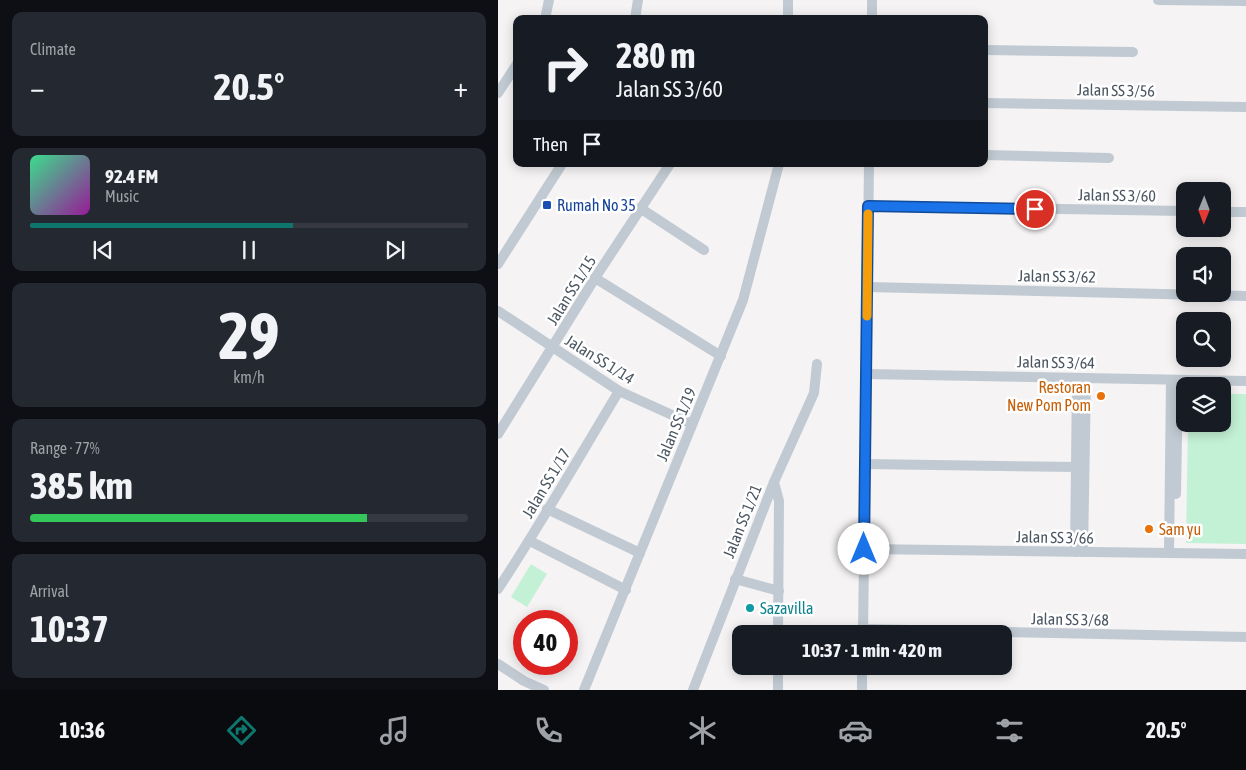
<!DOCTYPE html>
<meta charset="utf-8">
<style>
:root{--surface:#171b24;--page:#242831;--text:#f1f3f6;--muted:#9ea1a6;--line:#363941;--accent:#0f766e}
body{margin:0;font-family:"Asap Condensed",sans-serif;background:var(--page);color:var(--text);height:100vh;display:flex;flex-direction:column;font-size:19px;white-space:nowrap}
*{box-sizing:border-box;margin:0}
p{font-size:16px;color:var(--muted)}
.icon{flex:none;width:28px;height:28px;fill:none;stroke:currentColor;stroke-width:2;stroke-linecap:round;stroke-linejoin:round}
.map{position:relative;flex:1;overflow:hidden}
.side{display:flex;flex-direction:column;gap:12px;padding:12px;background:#0d0f14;width:498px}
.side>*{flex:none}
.hud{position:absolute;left:15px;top:15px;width:475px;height:152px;border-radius:10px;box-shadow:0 2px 12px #0003;background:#171b24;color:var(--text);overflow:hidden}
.needle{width:32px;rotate:181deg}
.fabs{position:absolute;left:678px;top:182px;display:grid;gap:10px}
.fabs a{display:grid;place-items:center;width:55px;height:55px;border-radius:10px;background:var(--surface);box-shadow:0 2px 12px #0003;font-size:25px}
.speed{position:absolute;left:15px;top:610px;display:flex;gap:10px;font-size:25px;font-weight:700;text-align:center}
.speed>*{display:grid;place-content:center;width:65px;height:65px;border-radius:50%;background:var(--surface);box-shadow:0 2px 12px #0003;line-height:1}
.speed .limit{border:8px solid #d22;background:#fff;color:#111}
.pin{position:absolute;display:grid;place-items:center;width:42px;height:42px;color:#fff;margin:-21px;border:2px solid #fff;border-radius:50%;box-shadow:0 1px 5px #0007}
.me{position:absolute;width:55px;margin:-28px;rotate:0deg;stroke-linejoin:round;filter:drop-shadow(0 0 4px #0008)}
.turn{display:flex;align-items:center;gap:18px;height:105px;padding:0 20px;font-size:22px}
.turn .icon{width:65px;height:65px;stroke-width:2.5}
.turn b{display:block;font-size:35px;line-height:42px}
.then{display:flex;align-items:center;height:48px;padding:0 20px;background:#0003;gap:10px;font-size:19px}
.big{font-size:38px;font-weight:700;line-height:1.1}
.side .widget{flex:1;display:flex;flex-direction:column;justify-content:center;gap:8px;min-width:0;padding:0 18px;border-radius:10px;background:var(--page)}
.side .dial{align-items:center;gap:0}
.dial b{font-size:65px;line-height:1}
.song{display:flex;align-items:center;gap:15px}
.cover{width:60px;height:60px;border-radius:8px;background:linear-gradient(135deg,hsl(150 70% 55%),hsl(300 70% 35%))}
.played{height:5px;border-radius:2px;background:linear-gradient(90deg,var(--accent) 60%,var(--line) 60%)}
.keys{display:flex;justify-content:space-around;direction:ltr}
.heat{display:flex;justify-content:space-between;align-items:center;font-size:28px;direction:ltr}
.charge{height:8px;border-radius:4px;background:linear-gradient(90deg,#34c759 77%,var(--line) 0)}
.trip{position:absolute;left:234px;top:625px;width:280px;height:50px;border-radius:10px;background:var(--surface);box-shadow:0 2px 12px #0003;font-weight:700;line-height:50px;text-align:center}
.tabs{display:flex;height:80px;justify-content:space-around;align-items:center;background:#090b0e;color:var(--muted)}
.tabs .icon{width:35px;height:35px}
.tabs .selected{color:var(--accent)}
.tabs b{font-size:22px;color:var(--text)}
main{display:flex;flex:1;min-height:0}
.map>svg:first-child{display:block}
</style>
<main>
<section class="side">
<div class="widget"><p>Climate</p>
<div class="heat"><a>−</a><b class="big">20.5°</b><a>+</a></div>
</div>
<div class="widget">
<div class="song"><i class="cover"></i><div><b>92.4 FM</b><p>Music</p></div></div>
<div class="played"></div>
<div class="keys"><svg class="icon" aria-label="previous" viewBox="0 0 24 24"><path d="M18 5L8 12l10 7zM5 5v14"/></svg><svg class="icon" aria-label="pause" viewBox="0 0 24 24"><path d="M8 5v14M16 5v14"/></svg><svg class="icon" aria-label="next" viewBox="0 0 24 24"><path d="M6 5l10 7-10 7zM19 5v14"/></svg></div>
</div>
<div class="widget dial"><b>29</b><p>km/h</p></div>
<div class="widget"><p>Range · 77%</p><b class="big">385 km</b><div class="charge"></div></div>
<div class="widget"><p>Arrival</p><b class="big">10:37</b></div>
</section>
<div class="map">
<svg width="749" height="690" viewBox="0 0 749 690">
<rect width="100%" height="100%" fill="#f5f3f3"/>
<g fill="#c3f1d5">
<path d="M724 394H748V544L688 543 690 424H724Z"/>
<path d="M33 564 49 574 29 607 13 597Z"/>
</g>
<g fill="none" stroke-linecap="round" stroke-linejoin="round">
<g stroke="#c1cad2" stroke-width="10">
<path d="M660 0 749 1"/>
<path d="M47 19 51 0"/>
<path d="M137 19 140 0"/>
<path d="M290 19V0"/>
<path d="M374 19V0"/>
<path d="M486 50 635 52"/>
<path d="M0 93 19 64"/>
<path d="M486 103 749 107"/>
<path d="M486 155 611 158"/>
<path d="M371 206 686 211"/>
<path d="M142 208 206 250"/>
<path d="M724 212H749"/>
<path d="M0 264 64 164"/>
<path d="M97 278 223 356"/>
<path d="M369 287 749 296"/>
<path d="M0 311 121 391 194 424"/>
<path d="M368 374 749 381"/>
<path d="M0 434 97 278 172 164"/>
<path d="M367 464 578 467"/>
<path d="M276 482 281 501 280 634"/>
<path d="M678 494 680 380"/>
<path d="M49 509 142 553"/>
<path d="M32 541 128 590"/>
<path d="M366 549 749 554"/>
<path d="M577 552 579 378"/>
<path d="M585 552 588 378"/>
<path d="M671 553 673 380"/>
<path d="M237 579 281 591"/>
<path d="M0 589C43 524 81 457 121 391"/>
<path d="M365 629 749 637"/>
<path d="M365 634 371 164"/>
<path d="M0 664 26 681 46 690"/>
<path d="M86 690 245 300 281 164"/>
<path d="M195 690 276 482 316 393 319 364"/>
<path d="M280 690V666"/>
<path d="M364 690V666"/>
</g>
</g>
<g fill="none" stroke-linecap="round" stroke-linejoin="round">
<defs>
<path id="route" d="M366 549 370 206 537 209"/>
</defs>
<use href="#route" stroke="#114b97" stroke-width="12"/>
<use href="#route" stroke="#1a73e8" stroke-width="9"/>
<path stroke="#f59e0b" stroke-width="9" d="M369 316 370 214"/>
</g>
<rect fill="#1a4fb4" stroke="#fff" stroke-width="2" x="44" y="200" width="10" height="10" rx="2.5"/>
<g fill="#e8710a" stroke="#fff" stroke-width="2">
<circle cx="603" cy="396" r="5"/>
<circle cx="651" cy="529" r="5"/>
</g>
<circle fill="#0f9aa8" stroke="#fff" stroke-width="2" cx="252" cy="608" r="5"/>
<g text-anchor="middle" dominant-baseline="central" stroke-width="5" stroke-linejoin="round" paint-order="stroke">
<g font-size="16" fill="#4a5661" stroke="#fff">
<text transform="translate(618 90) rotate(1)">Jalan SS 3/56</text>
<text transform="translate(619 195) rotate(1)">Jalan SS 3/60</text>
<text transform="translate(559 276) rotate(1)">Jalan SS 3/62</text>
<text transform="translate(73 290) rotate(-58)">Jalan SS 1/15</text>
<text transform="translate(102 359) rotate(32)">Jalan SS 1/14</text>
<text transform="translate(558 362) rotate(1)">Jalan SS 3/64</text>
<text transform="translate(178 424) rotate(-67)">Jalan SS 1/19</text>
<text transform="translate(48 483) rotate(-59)">Jalan SS 1/17</text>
<text transform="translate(244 521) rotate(-68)">Jalan SS 1/21</text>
<text transform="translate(557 537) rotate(1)">Jalan SS 3/66</text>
<text transform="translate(572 619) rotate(1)">Jalan SS 3/68</text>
</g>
<g font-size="16" fill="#164399" stroke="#fff" text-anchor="start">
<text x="59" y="205">Rumah No 35</text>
</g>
<g font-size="16" fill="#c56008" stroke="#fff" text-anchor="end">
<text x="593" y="387">Restoran<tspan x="593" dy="18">New Pom Pom</tspan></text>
<text x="661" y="529" text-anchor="start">Sam yu</text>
</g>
<g font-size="16" fill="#0d838f" stroke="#fff" text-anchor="start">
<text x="262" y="608">Sazavilla</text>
</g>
</g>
</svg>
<div class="fabs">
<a><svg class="needle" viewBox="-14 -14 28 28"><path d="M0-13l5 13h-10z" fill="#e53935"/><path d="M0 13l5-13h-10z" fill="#9ea1a6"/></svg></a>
<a><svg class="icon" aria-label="sound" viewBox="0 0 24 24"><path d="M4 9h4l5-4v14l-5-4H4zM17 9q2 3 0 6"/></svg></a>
<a><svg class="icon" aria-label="search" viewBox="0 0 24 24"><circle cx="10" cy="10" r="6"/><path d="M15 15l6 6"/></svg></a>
<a><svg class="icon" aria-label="layers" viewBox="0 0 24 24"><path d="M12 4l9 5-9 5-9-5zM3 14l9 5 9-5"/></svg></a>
</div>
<div class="speed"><div class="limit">40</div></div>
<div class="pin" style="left:537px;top:209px;background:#d93025"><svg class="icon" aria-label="arrive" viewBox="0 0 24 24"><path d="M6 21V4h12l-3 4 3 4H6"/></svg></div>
<svg class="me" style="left:366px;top:549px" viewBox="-20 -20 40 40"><circle r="19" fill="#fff"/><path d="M0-13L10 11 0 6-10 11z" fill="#1a73e8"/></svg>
<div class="trip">10:37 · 1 min · 420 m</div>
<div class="hud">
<div class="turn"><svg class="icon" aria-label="right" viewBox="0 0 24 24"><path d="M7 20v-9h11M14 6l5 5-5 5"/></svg><div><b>280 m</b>Jalan SS 3/60</div></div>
<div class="then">Then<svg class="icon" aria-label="arrive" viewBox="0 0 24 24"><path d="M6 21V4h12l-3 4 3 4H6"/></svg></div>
</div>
</div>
</main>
<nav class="tabs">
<b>10:36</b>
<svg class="icon selected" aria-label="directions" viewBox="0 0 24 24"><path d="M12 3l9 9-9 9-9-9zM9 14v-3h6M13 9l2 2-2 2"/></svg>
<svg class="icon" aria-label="music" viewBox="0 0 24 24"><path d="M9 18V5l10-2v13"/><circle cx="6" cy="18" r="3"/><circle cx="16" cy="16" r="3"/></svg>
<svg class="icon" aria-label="phone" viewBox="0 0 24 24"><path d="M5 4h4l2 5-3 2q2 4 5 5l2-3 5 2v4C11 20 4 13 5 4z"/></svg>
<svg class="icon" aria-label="climate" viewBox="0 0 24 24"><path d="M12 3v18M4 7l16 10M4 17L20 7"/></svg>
<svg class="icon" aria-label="car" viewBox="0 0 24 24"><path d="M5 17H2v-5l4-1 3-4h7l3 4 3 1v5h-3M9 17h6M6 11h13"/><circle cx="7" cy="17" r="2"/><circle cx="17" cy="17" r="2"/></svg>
<svg class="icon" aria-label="filters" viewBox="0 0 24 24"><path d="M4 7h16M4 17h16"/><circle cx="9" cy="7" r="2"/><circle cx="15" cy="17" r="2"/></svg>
<b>20.5°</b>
</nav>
